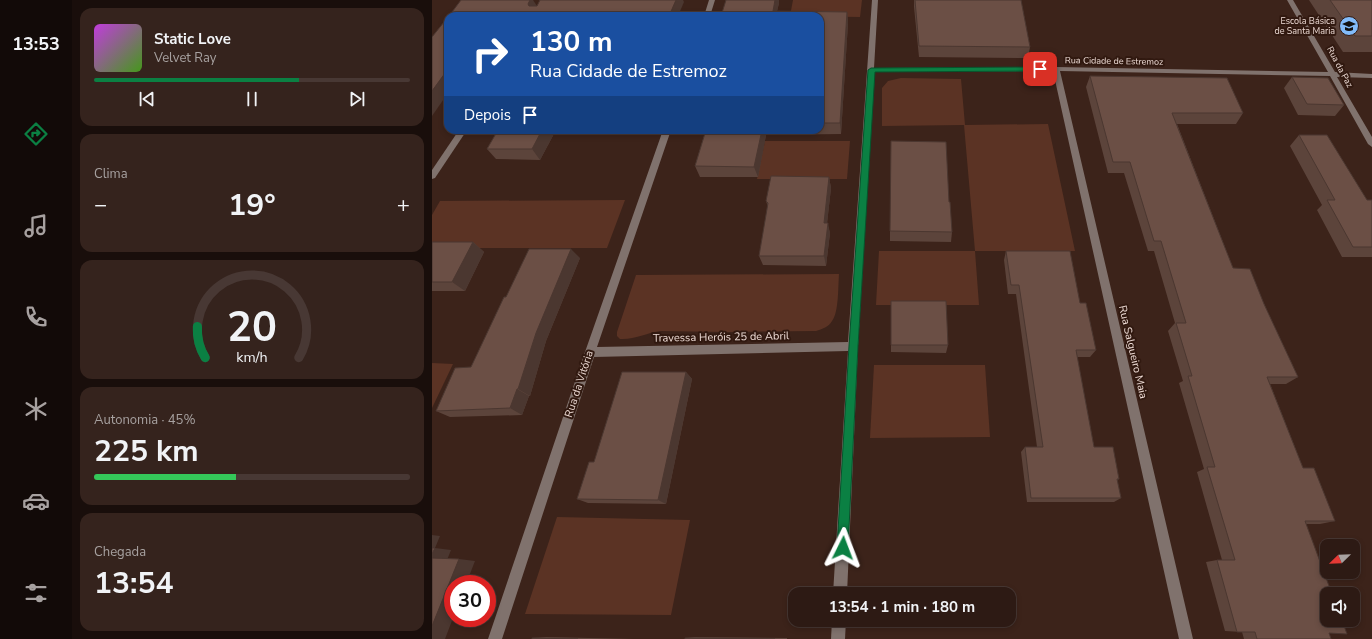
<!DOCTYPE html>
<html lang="pt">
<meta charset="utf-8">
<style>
:root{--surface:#2d1a14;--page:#35231d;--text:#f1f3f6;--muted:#a7a1a0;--line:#483834;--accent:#0b8043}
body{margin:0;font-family:"Nunito Sans",sans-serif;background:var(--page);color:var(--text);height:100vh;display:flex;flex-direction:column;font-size:15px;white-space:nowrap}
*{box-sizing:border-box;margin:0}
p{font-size:13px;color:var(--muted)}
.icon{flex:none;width:22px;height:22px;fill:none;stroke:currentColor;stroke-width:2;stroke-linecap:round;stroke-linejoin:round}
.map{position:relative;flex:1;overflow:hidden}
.sheet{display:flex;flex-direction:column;gap:8px;padding:8px;background:#190e0b;width:360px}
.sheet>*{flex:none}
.guide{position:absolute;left:12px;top:12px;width:380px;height:122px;border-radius:12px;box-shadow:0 2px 6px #0003,0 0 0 1px var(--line);background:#1a4fa0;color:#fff;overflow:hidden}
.needle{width:26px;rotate:247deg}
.fabs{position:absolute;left:888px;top:539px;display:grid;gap:8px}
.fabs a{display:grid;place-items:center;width:40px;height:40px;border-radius:8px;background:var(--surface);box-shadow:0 2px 6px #0003,0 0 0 1px var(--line);font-size:20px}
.speed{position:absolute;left:12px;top:575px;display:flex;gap:8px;font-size:20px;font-weight:700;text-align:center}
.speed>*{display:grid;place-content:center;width:52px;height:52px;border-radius:50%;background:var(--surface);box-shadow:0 2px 6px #0003,0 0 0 1px var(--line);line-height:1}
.speed .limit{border:6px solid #d22;background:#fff;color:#111}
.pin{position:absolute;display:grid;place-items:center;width:34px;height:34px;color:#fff;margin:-17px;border-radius:8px;box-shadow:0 2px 6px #0006}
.me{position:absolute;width:44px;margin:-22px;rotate:3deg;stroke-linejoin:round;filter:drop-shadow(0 0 3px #0008)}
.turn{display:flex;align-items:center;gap:14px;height:84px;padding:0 20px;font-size:18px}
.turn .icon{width:52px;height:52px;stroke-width:2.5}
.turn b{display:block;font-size:28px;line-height:34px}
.then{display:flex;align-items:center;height:38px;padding:0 20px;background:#0003;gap:8px;font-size:15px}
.big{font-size:30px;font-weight:700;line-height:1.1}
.sheet .card{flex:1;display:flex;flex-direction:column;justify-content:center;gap:6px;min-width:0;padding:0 14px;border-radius:12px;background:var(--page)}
.sheet .dial{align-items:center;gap:0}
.dial svg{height:104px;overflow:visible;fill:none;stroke:var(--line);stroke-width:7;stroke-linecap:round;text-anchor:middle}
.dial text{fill:var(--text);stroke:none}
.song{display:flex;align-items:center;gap:12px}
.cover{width:48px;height:48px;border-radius:6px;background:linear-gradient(135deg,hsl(290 70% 55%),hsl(100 70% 35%))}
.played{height:4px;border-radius:2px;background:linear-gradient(90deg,var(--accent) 65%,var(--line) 65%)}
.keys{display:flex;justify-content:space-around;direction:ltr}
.heat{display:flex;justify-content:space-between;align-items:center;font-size:22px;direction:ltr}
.charge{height:6px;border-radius:3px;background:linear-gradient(90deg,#34c759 45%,var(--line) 0)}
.trip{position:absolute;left:356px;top:587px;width:228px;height:40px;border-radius:12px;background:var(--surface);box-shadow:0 2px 6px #0003,0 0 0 1px var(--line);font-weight:700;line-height:40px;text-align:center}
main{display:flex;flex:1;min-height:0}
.menu{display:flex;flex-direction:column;width:72px;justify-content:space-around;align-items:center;background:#120a08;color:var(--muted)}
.menu .icon{width:28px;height:28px}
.menu .active{color:var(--accent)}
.menu b{font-size:18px;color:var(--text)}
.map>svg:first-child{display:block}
</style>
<main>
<nav class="menu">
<b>13:53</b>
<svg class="icon active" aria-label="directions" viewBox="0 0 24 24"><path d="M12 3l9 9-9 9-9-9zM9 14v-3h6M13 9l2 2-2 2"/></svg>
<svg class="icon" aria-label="music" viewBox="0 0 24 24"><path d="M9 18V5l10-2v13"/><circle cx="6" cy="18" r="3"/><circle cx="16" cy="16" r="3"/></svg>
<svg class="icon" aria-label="phone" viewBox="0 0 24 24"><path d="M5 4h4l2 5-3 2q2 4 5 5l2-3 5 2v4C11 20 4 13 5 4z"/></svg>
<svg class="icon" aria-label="climate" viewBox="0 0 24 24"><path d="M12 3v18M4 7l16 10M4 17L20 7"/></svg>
<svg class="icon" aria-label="car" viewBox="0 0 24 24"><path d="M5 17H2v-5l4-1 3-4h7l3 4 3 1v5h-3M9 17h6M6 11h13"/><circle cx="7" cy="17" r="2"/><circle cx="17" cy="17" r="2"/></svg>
<svg class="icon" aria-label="filters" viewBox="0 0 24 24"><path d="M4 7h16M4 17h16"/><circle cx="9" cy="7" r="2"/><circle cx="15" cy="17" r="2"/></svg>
</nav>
<section class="sheet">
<div class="card">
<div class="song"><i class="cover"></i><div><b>Static Love</b><p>Velvet Ray</p></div></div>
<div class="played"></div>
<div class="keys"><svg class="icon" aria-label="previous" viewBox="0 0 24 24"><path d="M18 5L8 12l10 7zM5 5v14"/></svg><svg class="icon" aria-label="pause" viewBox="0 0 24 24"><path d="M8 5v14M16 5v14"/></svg><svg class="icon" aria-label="next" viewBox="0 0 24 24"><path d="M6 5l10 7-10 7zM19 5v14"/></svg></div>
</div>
<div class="card"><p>Clima</p>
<div class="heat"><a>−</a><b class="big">19°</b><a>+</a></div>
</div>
<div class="card dial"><svg viewBox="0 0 100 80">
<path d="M14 69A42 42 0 1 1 86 69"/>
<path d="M14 69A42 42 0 0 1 8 45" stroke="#0b8043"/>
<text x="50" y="56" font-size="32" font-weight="700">20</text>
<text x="50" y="72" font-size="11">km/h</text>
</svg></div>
<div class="card"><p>Autonomia · 45%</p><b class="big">225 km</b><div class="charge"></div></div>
<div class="card"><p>Chegada</p><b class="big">13:54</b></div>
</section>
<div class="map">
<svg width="940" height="639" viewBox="0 0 940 639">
<rect width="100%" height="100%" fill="#3c231a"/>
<g fill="#5b3324">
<path d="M361 0H430L428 17 358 16Z"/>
<path d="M469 78 529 79 533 125 616 124 643 251H543L547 305H444L447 251H543L532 125 450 126V88L456 81Z"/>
<path d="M333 141H418L415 179H325Z"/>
<path d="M193 200 175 248H0V215L8 201Z"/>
<path d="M407 274C406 287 407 312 400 321 397 327 390 329 384 331L295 332 228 331C214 333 202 340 188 339L185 336V332L204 275Z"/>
<path d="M0 363 21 364 0 408Z"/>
<path d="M442 365H553L558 437 438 438Z"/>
<path d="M125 517 258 520 239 615 93 614Z"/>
</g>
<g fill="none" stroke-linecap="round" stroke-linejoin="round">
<g fill="#80726d" fill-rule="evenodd">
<path d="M277 0H283L278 16H272Z"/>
<path d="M440 0H446L442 68 624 67 896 72 855 0H861L903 72 940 74V78L905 77 940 137V147L936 144 898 76 628 71 761 639H747L621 71 442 72 426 346 415 594H401L416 351 162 357 70 639H56L153 352 231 130H239L165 347 416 342Z"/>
<path d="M27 130H35L3 178 0 179V170Z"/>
<path d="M400 620H414L413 639H399Z"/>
</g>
</g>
<g fill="#5c443b">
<path d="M482 0H589L598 47 596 58 487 57 482 7Z"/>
<path d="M877 0H940V52H911Z"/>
<path d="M347 3 345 11 415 12 416 23 409 134 334 135 326 177H268L263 166 273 133 264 132 263 130H388V16H289Z"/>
<path d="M658 76 811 113 804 124H745L801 268 832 304 866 377 854 384H838L871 468 903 521 888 524H874L897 633 899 639H812L810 632 793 631 774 562 785 560H790L765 472 772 469 747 383 751 381 736 331 743 323 722 251H716L692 173H676L654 87Z"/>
<path d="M860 77 912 105 903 116 866 115 852 88Z"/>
<path d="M66 130H124L108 160 64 159 55 149Z"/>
<path d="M867 135 935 200H940V257H910L885 210 890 205 858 146Z"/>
<path d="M397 177 399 188 395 223 398 233 394 266 331 265 327 256 336 207 334 201Z"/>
<path d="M517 202 520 232 519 242 458 241V231Z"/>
<path d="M0 242H41L52 252 33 291H0Z"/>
<path d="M574 251 648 303 664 350 658 357H645L662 447 687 479 685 480 689 498 682 502H595L589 452 593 447H605L584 294H576L572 260Z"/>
<path d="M148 258 114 341 98 396H97L90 415 18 417 4 411 39 367 74 297Z"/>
<path d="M459 345H516L514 353 459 352Z"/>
<path d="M254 372 260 379 234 504 156 503 145 499 162 462Z"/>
<path d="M114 637 202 639H100V638Z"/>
<path d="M262 637 355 638V639H253V638Z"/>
</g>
<g fill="#4b3730">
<path d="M98 0H101L107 9 103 15 96 4Z"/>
<path d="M244 0H251L252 2 246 16H237Z"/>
<path d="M343 0H347V3L344 16 341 11Z"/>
<path d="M415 12 416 23 409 134 408 123Z"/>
<path d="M16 69V93L0 116V91Z"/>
<path d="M110 130H124L108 160 100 149Z"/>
<path d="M330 130H333L334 135 326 177 322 167Z"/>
<path d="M397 177 399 188 394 233 392 223Z"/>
<path d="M396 223 398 233 394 266 392 256Z"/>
<path d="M41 242 52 252 33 291 20 282Z"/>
<path d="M139 249 148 258 114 341 98 396 86 389 104 333Z"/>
<path d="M254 372 260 379 234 504 226 500Z"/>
<path d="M85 389 97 396 90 415 78 408Z"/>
<path d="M0 535 8 536 3 548 19 550 15 560 0 558Z"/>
<path d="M27 559 43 561 34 584H21V618L13 639H0V626Z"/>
</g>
<g fill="#6b4f45" stroke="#4b3730">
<path d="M29 0H98L96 4 97 6H105L108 0H244L237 16H17Z"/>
<path d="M294 0H343L341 11 415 12 408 123H388V16H289Z"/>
<path d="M483 0H589L598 47 487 46Z"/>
<path d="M898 0H940V36H923Z"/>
<path d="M16 17V69L0 91V37Z"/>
<path d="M658 76 795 78 811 113H740L801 268 818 269 832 304 866 377H835L871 468H882L903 521H873L900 594H895V620H910L915 634 897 633 899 639H825L823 632H805L785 560H803L775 467H783L756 376H760L744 323H754L729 241H722L698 162H681Z"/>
<path d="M860 77 896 78 912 105 875 104Z"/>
<path d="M66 130H110L100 149H55Z"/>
<path d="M274 130H330L322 167 263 166Z"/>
<path d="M867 135H895L935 200H940V247H921L895 200H903Z"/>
<path d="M459 141 514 142 517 202H518L520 232 458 231Z"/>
<path d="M339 176 397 177 392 223H396L392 256H327L336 203 334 201Z"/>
<path d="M0 242H41L20 282H0Z"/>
<path d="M97 249H139L104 333 86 389H85L78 408 4 411 23 368 39 367 72 297H74Z"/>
<path d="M574 251H638L648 303H654L664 350H644L662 447H681L687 479H685L689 498H599L593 447H611L587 285H579Z"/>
<path d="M459 301H514L516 345H459Z"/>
<path d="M190 372H254L226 500 145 499 157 462H162Z"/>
<path d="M0 548H3L0 554Z"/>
<path d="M0 558 27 559 0 626Z"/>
<path d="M100 638 146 639H100Z"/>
<path d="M253 638 343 639H253Z"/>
</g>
<path fill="#0b8043" stroke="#07532c" d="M608 67 611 68V71L443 72 426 346 416 548 415 552 411 553 407 552 405 548 417 346 436 70 439 68Z"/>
<defs>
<symbol id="school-disc" viewBox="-11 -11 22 22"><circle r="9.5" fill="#82bcfa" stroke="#311910"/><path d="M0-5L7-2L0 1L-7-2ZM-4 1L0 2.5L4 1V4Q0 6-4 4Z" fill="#111"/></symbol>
</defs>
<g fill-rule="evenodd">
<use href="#school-disc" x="906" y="15" width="22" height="22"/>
</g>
<g text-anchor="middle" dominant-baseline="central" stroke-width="4" stroke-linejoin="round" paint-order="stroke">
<g font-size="9" fill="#eddbd5" stroke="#311910" text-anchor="end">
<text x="903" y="21">Escola Básica<tspan x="903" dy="10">de Santa Maria</tspan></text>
</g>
<g font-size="9" fill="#eddbd5" stroke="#311910">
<text transform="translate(682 61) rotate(1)">Rua Cidade de Estremoz</text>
<text transform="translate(908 67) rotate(62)">Rua da Paz</text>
</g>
<g font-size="11" fill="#eddbd5" stroke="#311910">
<text transform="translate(289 337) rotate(-1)">Travessa Heróis 25 de Abril</text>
<text transform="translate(701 352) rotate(77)">Rua Salgueiro Maia</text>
<text transform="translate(147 384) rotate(-72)">Rua da Vitória</text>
</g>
</g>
</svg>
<div class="fabs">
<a><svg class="needle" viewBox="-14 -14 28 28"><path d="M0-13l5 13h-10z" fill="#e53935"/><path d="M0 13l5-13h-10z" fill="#a7a1a0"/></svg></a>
<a><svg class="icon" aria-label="sound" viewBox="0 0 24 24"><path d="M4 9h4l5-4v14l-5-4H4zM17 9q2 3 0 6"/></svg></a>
</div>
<div class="speed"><div class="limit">30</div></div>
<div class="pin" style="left:608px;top:69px;background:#d93025"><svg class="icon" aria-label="arrive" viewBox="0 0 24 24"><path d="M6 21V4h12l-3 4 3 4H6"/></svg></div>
<svg class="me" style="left:411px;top:548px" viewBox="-20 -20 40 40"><path d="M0-17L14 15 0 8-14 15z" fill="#0b8043" stroke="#fff" stroke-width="4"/></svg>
<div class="trip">13:54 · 1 min · 180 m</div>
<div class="guide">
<div class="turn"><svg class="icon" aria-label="right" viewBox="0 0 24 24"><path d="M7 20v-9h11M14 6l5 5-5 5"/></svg><div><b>130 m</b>Rua Cidade de Estremoz</div></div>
<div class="then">Depois<svg class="icon" aria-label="arrive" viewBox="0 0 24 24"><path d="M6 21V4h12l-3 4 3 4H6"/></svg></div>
</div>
</div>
</main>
